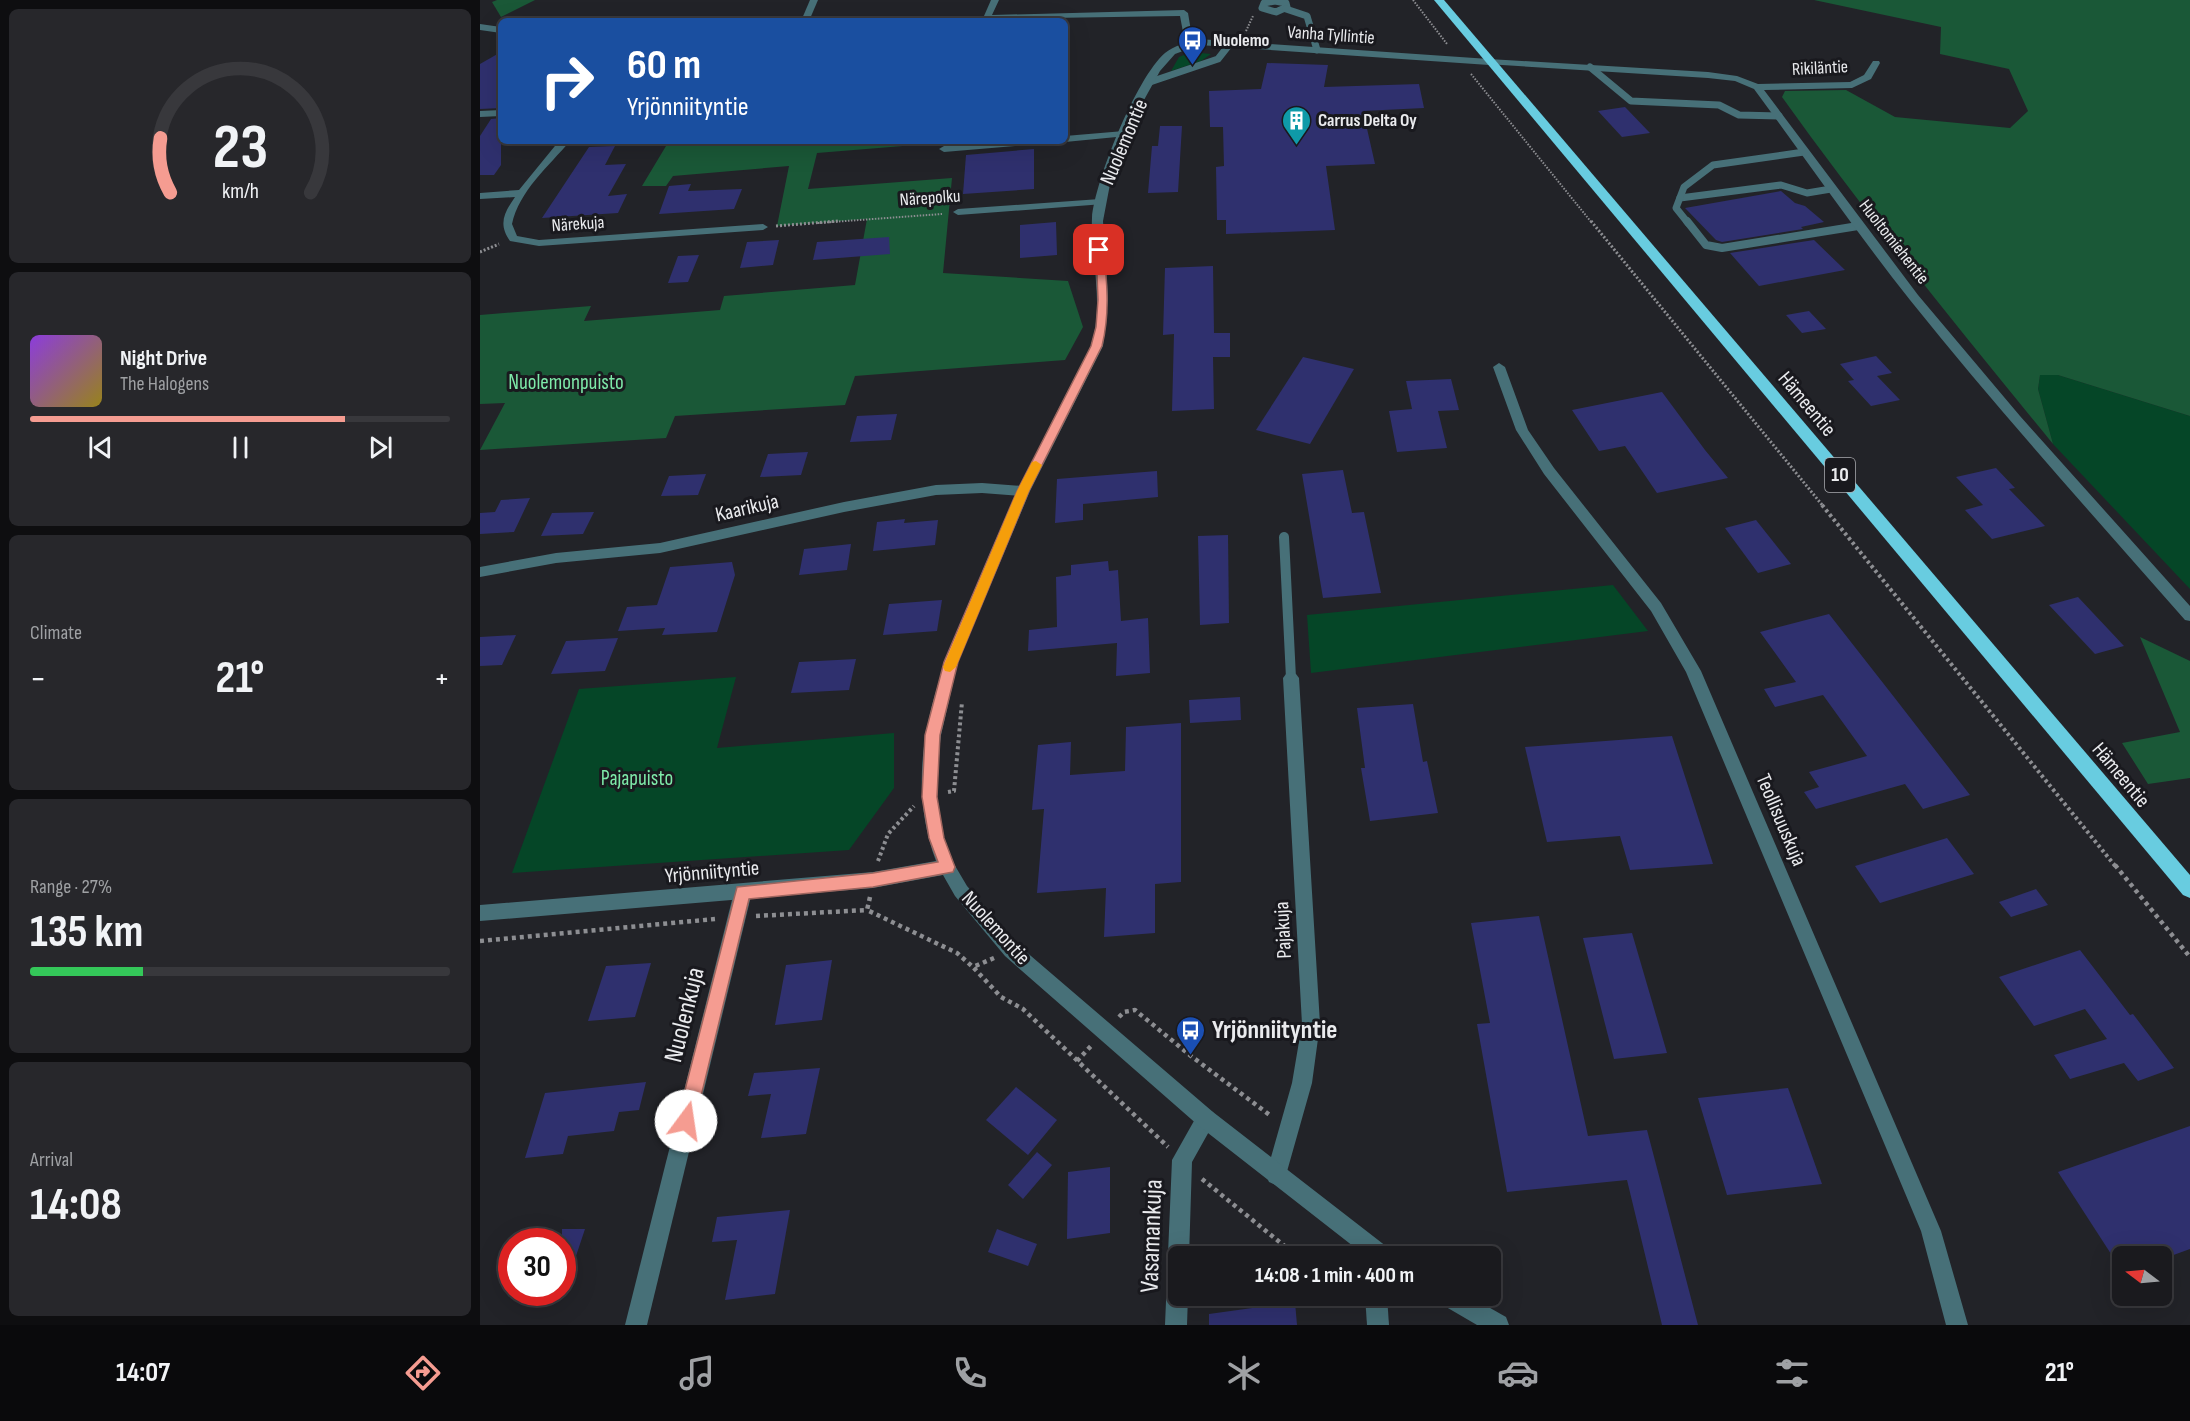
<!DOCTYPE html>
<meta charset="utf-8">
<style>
:root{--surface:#1a1a1e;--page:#27272b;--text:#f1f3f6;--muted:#9fa1a4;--line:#38383c;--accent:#f59c91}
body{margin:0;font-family:"Sofia Sans Condensed",sans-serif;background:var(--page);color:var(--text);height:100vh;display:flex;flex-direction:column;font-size:22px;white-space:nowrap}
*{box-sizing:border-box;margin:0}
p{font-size:20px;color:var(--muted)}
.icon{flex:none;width:33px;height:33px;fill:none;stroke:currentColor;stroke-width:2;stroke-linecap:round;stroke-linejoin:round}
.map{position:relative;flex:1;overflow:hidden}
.side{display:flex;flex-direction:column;gap:9px;padding:9px;background:#0e0e10;width:480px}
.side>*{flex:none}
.banner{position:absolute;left:18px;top:18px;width:570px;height:126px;border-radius:9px;box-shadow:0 6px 24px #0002,0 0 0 2px var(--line);background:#1a4fa0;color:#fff;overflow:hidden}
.needle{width:39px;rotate:286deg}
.controls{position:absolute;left:1632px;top:1246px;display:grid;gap:12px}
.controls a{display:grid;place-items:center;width:60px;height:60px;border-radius:9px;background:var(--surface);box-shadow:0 6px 24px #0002,0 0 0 2px var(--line);font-size:30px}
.speed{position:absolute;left:18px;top:1228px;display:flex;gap:12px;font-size:30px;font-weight:700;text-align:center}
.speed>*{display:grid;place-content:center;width:78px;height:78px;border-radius:50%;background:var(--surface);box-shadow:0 6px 24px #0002,0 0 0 2px var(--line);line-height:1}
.speed .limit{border:9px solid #d22;background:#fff;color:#111}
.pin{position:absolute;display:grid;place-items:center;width:51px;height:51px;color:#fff;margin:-26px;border-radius:12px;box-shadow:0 3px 9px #0006}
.me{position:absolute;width:66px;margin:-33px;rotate:14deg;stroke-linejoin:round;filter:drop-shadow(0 0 4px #0008)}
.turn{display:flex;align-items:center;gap:21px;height:126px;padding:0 30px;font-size:27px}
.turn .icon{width:78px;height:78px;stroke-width:2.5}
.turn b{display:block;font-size:42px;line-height:51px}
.big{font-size:45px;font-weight:700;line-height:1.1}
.side .tile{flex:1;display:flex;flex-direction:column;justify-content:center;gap:9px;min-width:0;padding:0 21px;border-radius:9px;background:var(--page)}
.side .dial{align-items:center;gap:0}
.dial svg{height:156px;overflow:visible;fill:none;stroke:var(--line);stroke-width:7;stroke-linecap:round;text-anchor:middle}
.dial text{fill:var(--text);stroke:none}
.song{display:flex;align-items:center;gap:18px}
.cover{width:72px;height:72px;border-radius:9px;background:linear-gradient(135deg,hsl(270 70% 55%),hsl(50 70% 35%))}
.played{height:6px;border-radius:3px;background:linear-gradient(90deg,var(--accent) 75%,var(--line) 75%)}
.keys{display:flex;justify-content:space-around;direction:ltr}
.heat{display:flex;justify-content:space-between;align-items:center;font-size:33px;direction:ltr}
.charge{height:9px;border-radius:4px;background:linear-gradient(90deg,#34c759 27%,var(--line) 0)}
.trip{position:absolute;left:688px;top:1246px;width:333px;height:60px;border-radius:9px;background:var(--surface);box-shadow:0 6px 24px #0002,0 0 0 2px var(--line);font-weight:700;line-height:60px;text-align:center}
.tab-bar{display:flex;height:96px;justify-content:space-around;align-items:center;background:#0a0a0c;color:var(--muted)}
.tab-bar .icon{width:42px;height:42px}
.tab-bar .on{color:var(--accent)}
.tab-bar b{font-size:27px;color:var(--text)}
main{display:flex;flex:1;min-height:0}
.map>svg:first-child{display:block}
</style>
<main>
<section class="side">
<div class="tile dial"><svg viewBox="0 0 100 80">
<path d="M14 69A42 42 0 1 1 86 69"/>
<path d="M14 69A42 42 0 0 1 9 41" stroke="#f59c91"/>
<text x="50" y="56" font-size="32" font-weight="700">23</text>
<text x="50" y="72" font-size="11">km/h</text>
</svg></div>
<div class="tile">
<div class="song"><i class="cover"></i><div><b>Night Drive</b><p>The Halogens</p></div></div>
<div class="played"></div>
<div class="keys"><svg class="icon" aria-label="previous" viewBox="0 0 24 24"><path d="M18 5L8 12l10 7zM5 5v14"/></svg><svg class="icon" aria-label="pause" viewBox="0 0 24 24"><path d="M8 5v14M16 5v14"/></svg><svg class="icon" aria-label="next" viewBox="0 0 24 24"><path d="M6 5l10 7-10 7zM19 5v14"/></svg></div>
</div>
<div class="tile"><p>Climate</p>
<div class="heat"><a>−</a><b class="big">21°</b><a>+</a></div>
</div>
<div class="tile"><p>Range · 27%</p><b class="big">135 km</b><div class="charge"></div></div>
<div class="tile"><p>Arrival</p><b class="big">14:08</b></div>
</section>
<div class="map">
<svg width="1710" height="1325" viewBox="0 0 1710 1325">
<rect width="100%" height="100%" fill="#222328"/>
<g fill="#054627">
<path d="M711 52 731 54 721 61 691 71 699 57Z"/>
<path d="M1560 375H1578L1710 416V589L1573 444 1558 389Z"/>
<path d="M1133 585 1168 631 831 673 827 615Z"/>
<path d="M256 677 237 748 414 733V788L369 850 32 873 99 689Z"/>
</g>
<g fill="#1a5837">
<path d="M17 0H55L21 17 12 2Z"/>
<path d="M1334 0H1710V416L1578 375H1560L1558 389 1573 444C1480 330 1387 216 1302 97L1305 91 1366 90 1415 117 1530 128 1548 111 1529 69 1460 54 1461 27Z"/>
<path d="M189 141H423V146L337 153 328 189 472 178 463 273 588 281 603 327 585 360 375 376 365 405 195 416 186 438 0 450 25 403 0 404V315L111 306 104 321 240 310 244 296 375 285 387 219 297 226 309 166 193 176 186 186H162Z"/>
<path d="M1660 637 1710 661V778L1668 784 1642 743 1700 732Z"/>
</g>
<g fill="#2f306e">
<path d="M21 52V108L0 109V64Z"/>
<path d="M787 63 848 65 844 87 939 84 944 108 883 111 895 164 846 166 855 230 746 234V220H737L736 167 744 166 743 127H730L729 91 781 89Z"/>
<path d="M1145 107 1170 133 1142 137 1118 111Z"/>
<path d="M21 118V165L14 175H0V136L11 119Z"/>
<path d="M680 126H702L698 192 668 193 672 146H678Z"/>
<path d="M135 146 125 165 146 164 128 196 147 194 138 213 62 218 109 147Z"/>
<path d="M554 149V189L483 194 486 155Z"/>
<path d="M211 184 208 191 262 189 254 209 179 214 189 186Z"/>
<path d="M1301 191 1315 203 1325 206 1344 222 1321 227 1323 229 1242 242 1236 240 1205 208Z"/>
<path d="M576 222 577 255 540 258V225Z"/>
<path d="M409 237 410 254 333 260 337 242Z"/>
<path d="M299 240 293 265 260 268 267 242Z"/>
<path d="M1334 240 1365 270 1279 286 1250 253Z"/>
<path d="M219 255 208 282 188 283 198 256Z"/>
<path d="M733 266 734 333H750V357H733L734 409 692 411 694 334 683 335 685 268Z"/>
<path d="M1329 311 1346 329 1322 333 1306 315Z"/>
<path d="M1396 356 1412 373 1397 376 1420 400 1391 406 1368 381 1374 380 1360 364Z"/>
<path d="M823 357 874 369 830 444 776 430Z"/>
<path d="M971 379 979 410 958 411 967 448 917 452 909 411 932 409 926 381Z"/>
<path d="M1182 392 1225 450 1248 478 1177 493 1145 446 1119 451 1092 410Z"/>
<path d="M417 414 411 440 370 442 377 416Z"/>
<path d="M328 452 321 475 280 477 288 454Z"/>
<path d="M1516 468 1535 488 1529 489 1565 526 1512 539 1485 510 1503 505 1476 477Z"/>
<path d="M863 470 872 513 884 512 901 593 843 598 822 474Z"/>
<path d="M677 471 678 497 603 504V520L575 523 577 479Z"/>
<path d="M226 474 218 495 181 496 189 476Z"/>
<path d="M50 498 34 532 0 534V513L15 512 21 500Z"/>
<path d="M114 512 103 534 61 536 72 513Z"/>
<path d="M425 519 424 523 458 520 455 545 393 551 397 522Z"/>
<path d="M1276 520 1311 564 1278 573 1245 528Z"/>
<path d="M748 535 749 623 720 625 718 536Z"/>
<path d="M371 544 367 570 319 575 324 549Z"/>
<path d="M628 561 629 571 638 570 641 621 668 618 670 673 636 676 637 643 548 651 549 630 577 627 576 577 591 575V565Z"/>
<path d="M252 562 255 575 237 632 182 635 185 628 138 631 147 607 177 605 190 567Z"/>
<path d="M1598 597 1644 646 1615 654 1569 605Z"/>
<path d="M462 600 457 631 403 635 409 604Z"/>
<path d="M1349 614 1414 697 1490 795 1443 809 1425 784 1336 809 1324 792 1339 787 1329 772 1387 756 1343 695 1295 707 1284 689 1316 682 1280 632Z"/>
<path d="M36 635 22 665 0 666V637Z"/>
<path d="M138 638 125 671 71 674 86 641Z"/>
<path d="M376 659 369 690 311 693 319 662Z"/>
<path d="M760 697 761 720 710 723 709 700Z"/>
<path d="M933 704 943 762 947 761 958 813 890 821 881 768H885L877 708Z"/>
<path d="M701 723V882L675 884V933L624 937 626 888 557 893 564 809 552 810 558 745 591 742 590 775 645 771 646 727Z"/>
<path d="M1192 736 1233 864 1150 870 1140 836 1067 842 1045 747Z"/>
<path d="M1467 838 1494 874 1400 903 1375 866Z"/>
<path d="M1556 889 1568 905 1531 917 1519 902Z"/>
<path d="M1059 916 1108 1136 1167 1130 1218 1325H1182L1147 1180 1027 1192 997 1024 1010 1023 991 923Z"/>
<path d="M1152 933 1187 1053 1134 1059 1103 938Z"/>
<path d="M1600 950 1650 1015 1653 1014 1694 1068 1658 1081 1644 1063 1590 1079 1574 1055 1627 1039 1605 1009 1554 1026 1519 977Z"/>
<path d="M352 960 342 1020 295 1025 306 965Z"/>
<path d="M171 963 155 1017 108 1021 126 966Z"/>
<path d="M340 1068 326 1134 281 1138 291 1094 268 1096 274 1073Z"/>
<path d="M166 1082 159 1110 139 1112 134 1131 88 1136 83 1154 45 1158 65 1093Z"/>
<path d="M536 1087 577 1120 548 1155 506 1120Z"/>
<path d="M1308 1088 1342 1184 1247 1195 1218 1098Z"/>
<path d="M1710 1126V1249L1688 1257H1633L1578 1172Z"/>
<path d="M557 1152 572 1165 543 1199 528 1185Z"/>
<path d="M630 1167V1233L587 1239 588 1172Z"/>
<path d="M310 1210 295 1294 245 1300 257 1240 232 1242 237 1217Z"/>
<path d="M82 1229H105L86 1286H82Z"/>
<path d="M517 1229 557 1244 548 1266 508 1252Z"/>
<path d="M815 1302 817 1325H729V1314Z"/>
</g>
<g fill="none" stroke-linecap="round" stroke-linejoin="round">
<g stroke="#8d8e92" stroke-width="2" stroke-dasharray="1.5 1.5" stroke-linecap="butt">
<path d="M933 0 967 44"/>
<path d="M766 31 773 16"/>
<path d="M991 74 1112 223"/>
<path d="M338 223 462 214"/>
</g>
<g stroke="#8d8e92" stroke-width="3" stroke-dasharray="2 2" stroke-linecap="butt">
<path d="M1111 221 1343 506"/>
<path d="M296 226 358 221"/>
<path d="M0 252 19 244"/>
</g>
<g stroke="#8d8e92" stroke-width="4" stroke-dasharray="3 3" stroke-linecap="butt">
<path d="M1342 505 1636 867"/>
<path d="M468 792 474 791 482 702"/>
<path d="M398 861 408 834 434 806"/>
</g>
<g stroke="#8d8e92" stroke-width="4.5" stroke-dasharray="4 4" stroke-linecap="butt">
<path d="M1635 865 1710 957"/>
<path d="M390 897 387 910 477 953 493 967"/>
<path d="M276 916 387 910"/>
<path d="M0 941 235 919"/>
<path d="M514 958 493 967 521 997 543 1009 688 1147"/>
<path d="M639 1017 644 1012 655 1010 711 1056 791 1116"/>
<path d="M597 1061 611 1046"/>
<path d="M722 1179 818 1257"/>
</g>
<g stroke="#477078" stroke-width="7">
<path d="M795 1 806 3 807 7 796 12 782 8 784 3Z"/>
<path d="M806 9 827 16 837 50"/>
<path d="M1110 67 1151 101 1239 105 1259 115 1299 116"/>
<path d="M670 82 738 59 749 45"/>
<path d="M1200 198 1301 185 1327 193 1351 189"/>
<path d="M1208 223 1196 208 1204 187 1233 165 1324 152"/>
</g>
<path stroke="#477078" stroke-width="8" d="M1207 221 1226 245 1242 248 1378 226"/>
<path stroke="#477078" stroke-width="10" d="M804 537 811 678"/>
<g fill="#477078" fill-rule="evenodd">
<path d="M330 0H338L329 21H321Z"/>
<path d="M511 0H519L512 15 704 10 708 13 711 31 722 42 715 44 703 32 700 16 383 21 387 18 504 16Z"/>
<path d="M0 24 21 27V33L0 30Z"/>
<path d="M1009 59 1228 72 1257 76 1278 84 1370 82 1384 75 1393 61H1399L1400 63 1391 79 1372 88 1284 90 1438 295 1540 416 1710 606V621L1705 620C1612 514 1518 410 1430 300 1376 232 1326 159 1274 89L1255 81 1228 78 1006 64V60Z"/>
<path d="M21 110V116L0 117V111Z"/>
<path d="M644 131 647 132V136L585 142 582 141H585V136Z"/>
<path d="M79 141H90C69 166 39 191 32 224L37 236 59 240 283 224 288 227 283 230 59 246 30 241C18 224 24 213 35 197L0 199V193L39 190Z"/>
<path d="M524 141H564L559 144 464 152 459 149 464 146Z"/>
<path d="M620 199 625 202 624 204 478 215 473 212 478 209Z"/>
<path d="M1019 363 1025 367 1048 430 1074 468 1181 603 1221 671 1461 1231 1488 1325H1466L1441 1231 1206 672 1171 611 1064 474 1036 430 1013 367Z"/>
<path d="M502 483 543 486 550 491 543 496 502 493 456 495 364 512 180 553 76 563 0 577V567L76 553 180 543 364 502 456 485Z"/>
<path d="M811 672 816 674 819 678 840 1024 832 1083 806 1175 803 1182 796 1185 789 1182 786 1175 812 1083 822 1024 803 678 806 674Z"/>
<path d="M263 884 269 886 272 892 167 1325H145L254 892 257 886Z"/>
<path d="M726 1109 733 1112 736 1119 712 1162 709 1257H699V1296H708L707 1325H685L692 1160 719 1112Z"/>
<path d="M885 1296H907L909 1325H887Z"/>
</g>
<g fill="#477078" fill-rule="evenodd">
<path d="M718 39 1009 59 1013 62 1009 65 719 45 695 54 680 71 659 109 631 179 623 221 628 298 623 346 550 491 478 662 461 735 457 769V797L464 838 474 864 487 886 537 944 733 1112 911 1250 915 1257H887L719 1126 525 956 475 896 463 875 393 888 0 921V905L393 872 456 861C420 764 459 672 498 582 517 536 537 490 560 446 571 423 583 400 595 377 600 367 608 356 611 345 625 303 610 260 612 218 615 181 656 78 685 53 694 46 707 42 718 39Z"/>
<path d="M958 1296H989L1026 1317 1029 1325H997L961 1304Z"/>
</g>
<path fill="#68cce0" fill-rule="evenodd" d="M954 0H964L1710 875V898L1703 895Z"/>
</g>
<path fill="#f59c91" stroke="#9f655e" stroke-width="1.5" d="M616 248 624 250C627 284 630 314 622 346L549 491 478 662 460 735 457 797 464 838 475 867 473 872 393 887 269 899 215 1121 213 1128 206 1130 200 1128 197 1121 257 887 393 873 458 862 449 838 442 797 445 735 464 662 537 491 611 346 616 327 618 300Z"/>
<path fill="#f59e0b" d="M556 461 562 465 549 491 476 667 470 672 465 671 463 667 537 491 552 462Z"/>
<defs>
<symbol id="bus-pin" viewBox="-11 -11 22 30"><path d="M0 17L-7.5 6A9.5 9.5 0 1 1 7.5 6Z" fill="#1a4fb4" stroke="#19191e"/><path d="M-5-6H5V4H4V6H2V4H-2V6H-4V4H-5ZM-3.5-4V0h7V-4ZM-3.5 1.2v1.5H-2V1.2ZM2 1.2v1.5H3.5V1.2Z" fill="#fff"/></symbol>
<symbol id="building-pin" viewBox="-11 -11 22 30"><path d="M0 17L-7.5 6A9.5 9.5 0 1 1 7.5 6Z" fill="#0f9aa8" stroke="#19191e"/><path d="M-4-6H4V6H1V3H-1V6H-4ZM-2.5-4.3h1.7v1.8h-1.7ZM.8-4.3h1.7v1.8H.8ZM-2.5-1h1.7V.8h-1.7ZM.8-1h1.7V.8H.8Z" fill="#fff"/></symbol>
</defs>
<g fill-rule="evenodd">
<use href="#bus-pin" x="696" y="24" width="33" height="45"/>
<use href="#building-pin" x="800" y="104" width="33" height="45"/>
<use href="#bus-pin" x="694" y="1014" width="33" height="45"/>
</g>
<g text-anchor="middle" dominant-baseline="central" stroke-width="6" stroke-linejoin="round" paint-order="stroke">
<g font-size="18" fill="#eaebee" stroke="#19191e">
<text transform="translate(851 35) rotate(4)">Vanha Tyllintie</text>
<text transform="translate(1340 68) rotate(-3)">Rikiläntie</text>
<text transform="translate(450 198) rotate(-4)">Närepolku</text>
<text transform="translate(98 224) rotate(-4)">Närekuja</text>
<text transform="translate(1414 242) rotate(52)">Huoltomiehentie</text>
</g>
<g font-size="18" font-weight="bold" fill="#eaebee" stroke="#19191e" text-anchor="start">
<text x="733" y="40">Nuolemo</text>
<text x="838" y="120">Carrus Delta Oy</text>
</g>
<rect fill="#19191e" stroke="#abacb0" stroke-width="1.5" x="1345" y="458" width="30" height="34" rx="4.5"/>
<g font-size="20" font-weight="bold" fill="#eaebee">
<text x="1360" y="475">10</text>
</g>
<g font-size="21" fill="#eaebee" stroke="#19191e">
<text transform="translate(644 142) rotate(-67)">Nuolemontie</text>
<text transform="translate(1327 404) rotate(50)">Hämeentie</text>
<text transform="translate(267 508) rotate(-13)">Kaarikuja</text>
<text transform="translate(1641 775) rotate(50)">Hämeentie</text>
<text transform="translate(1301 820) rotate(67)">Teollisuuskuja</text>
<text transform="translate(232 872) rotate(-5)">Yrjönniityntie</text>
<text transform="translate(516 928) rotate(48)">Nuolemontie</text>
<text transform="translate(803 930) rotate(-93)">Pajakuja</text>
</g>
<g font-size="21" fill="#7eeaa9" stroke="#19191e">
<text x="86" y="382">Nuolemonpuisto</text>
<text x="157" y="778">Pajapuisto</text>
</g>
<g font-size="26" fill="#eaebee" stroke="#19191e">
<text transform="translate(205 1015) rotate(-76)">Nuolenkuja</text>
<text transform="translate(672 1236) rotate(-88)">Vasamankuja</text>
</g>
<g font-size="26" font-weight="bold" fill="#eaebee" stroke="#19191e" text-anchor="start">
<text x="732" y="1030">Yrjönniityntie</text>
</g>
</g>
</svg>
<div class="controls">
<a><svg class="needle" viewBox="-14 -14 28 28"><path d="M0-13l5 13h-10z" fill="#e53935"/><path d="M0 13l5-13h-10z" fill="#9fa1a4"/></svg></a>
</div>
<div class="speed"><div class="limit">30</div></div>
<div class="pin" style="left:619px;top:250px;background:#d93025"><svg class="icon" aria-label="arrive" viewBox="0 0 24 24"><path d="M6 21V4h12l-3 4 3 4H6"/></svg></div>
<svg class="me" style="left:206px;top:1121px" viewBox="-20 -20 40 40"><circle r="19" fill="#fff"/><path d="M0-13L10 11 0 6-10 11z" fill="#f59c91"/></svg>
<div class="trip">14:08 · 1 min · 400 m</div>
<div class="banner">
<div class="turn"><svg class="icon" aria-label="right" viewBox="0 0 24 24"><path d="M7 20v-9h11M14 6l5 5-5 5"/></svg><div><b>60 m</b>Yrjönniityntie</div></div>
</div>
</div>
</main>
<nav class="tab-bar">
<b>14:07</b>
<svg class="icon on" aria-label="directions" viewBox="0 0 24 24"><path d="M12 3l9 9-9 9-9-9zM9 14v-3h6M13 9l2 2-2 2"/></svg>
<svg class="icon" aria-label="music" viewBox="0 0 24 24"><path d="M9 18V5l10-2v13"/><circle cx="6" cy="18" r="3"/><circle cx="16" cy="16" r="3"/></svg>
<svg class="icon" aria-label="phone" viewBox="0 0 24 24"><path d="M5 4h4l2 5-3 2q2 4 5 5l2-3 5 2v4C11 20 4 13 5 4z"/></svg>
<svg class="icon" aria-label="climate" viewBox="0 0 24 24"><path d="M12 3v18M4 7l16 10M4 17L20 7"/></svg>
<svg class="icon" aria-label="car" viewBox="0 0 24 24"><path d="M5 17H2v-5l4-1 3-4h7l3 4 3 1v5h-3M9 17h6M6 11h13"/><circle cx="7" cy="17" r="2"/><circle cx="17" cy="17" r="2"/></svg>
<svg class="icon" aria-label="filters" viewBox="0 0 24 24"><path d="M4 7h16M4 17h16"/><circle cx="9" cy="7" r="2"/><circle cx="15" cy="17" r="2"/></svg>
<b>21°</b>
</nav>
